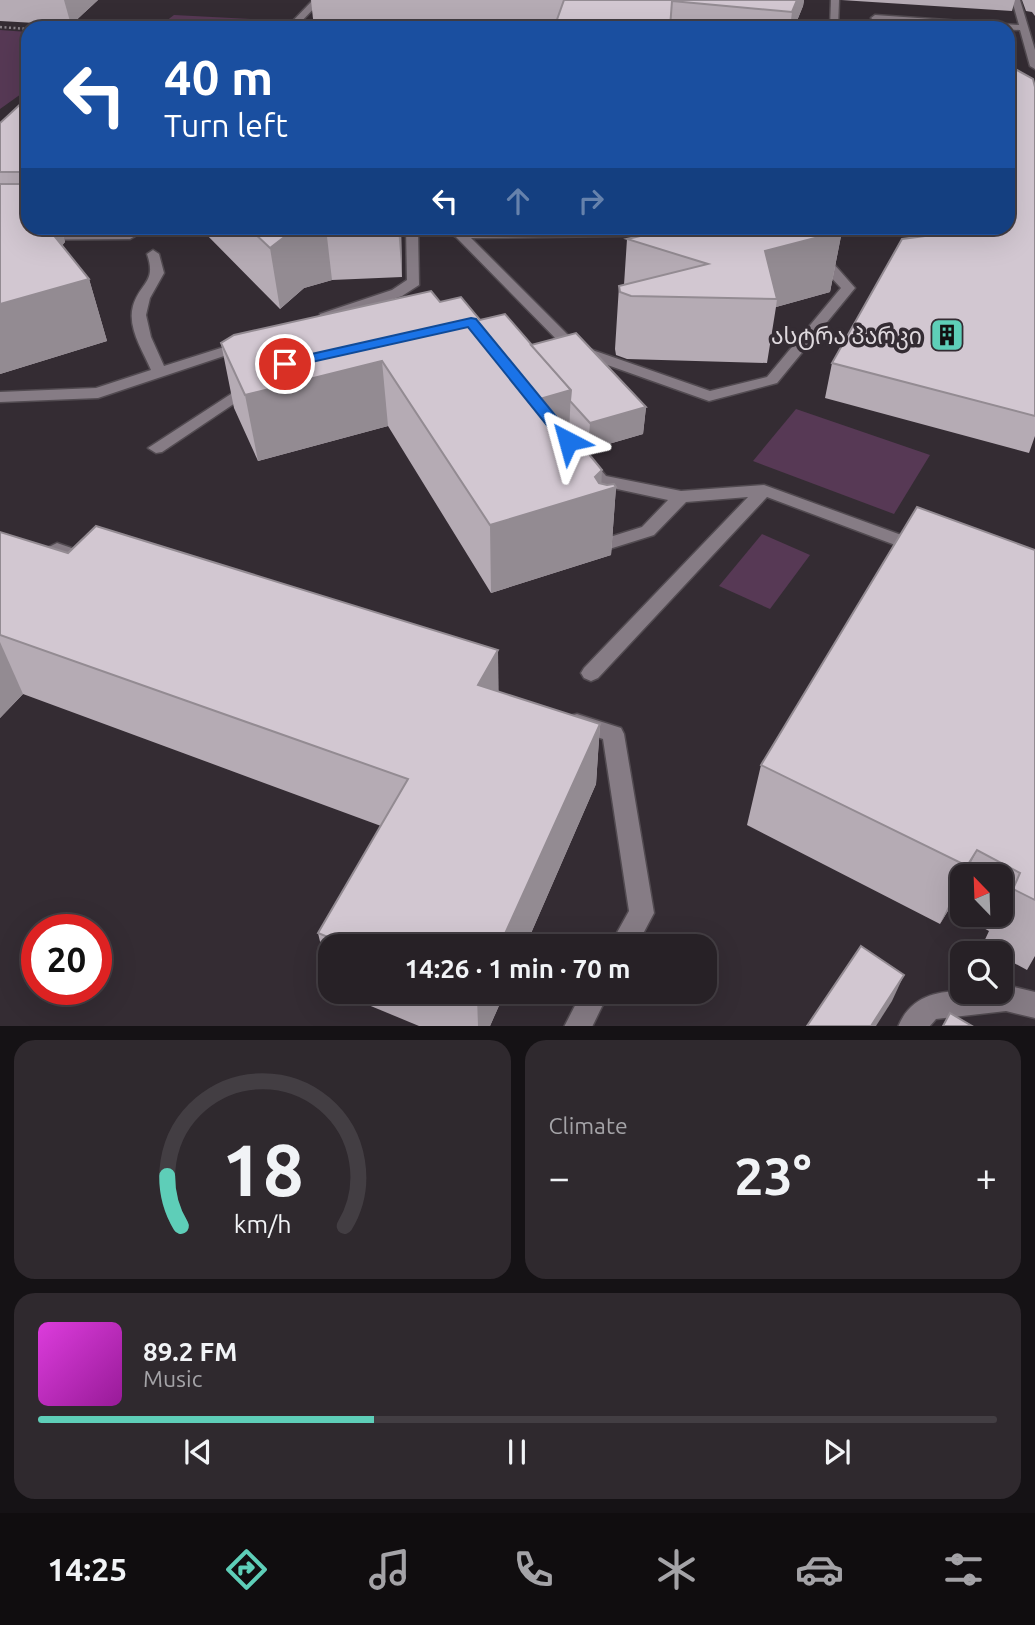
<!DOCTYPE html>
<meta charset="utf-8">
<style>
:root{--surface:#272126;--page:#2f292e;--text:#f1f3f6;--muted:#a4a3a7;--line:#433e43;--accent:#5eceb8}
body{margin:0;font-family:Ubuntu,"Noto Sans Georgian",sans-serif;background:var(--page);color:var(--text);height:100vh;display:flex;flex-direction:column;font-size:26px;white-space:nowrap}
*{box-sizing:border-box;margin:0}
p{font-size:23px;color:var(--muted)}
.icon{flex:none;width:38px;height:38px;fill:none;stroke:currentColor;stroke-width:2;stroke-linecap:round;stroke-linejoin:round}
.map{position:relative;height:1026px;overflow:hidden}
.details{display:flex;flex-direction:column;gap:14px;padding:14px;background:#151215;flex:1}
.details>*{flex:none}
.guide{position:absolute;left:21px;top:21px;width:994px;height:214px;border-radius:21px;box-shadow:0 7px 28px #0002,0 0 0 2px var(--line);background:#1a4fa0;color:#fff;overflow:hidden}
.needle{width:46px;rotate:337deg}
.fabs{position:absolute;left:950px;top:864px;display:grid;gap:14px}
.fabs a{display:grid;place-items:center;width:63px;height:63px;border-radius:14px;background:var(--surface);box-shadow:0 7px 28px #0002,0 0 0 2px var(--line);font-size:35px}
.speed{position:absolute;left:21px;top:914px;display:flex;gap:14px;font-size:35px;font-weight:700;text-align:center}
.speed>*{display:grid;place-content:center;width:91px;height:91px;border-radius:50%;background:var(--surface);box-shadow:0 7px 28px #0002,0 0 0 2px var(--line);line-height:1}
.speed .limit{border:10px solid #d22;background:#fff;color:#111}
.pin{position:absolute;display:grid;place-items:center;width:60px;height:60px;color:#fff;margin:-30px;border:4px solid #fff;border-radius:50%;box-shadow:0 2px 7px #0007}
.me{position:absolute;width:77px;margin:-38px;rotate:321deg;stroke-linejoin:round;filter:drop-shadow(0 0 5px #0008)}
.turn{display:flex;align-items:center;gap:24px;height:147px;padding:0 28px;font-size:32px}
.turn .icon{width:91px;height:91px;stroke-width:2.5}
.turn b{display:block;font-size:49px;line-height:60px}
.lanes{display:flex;align-items:center;height:66px;padding:0 28px;background:#0003;justify-content:center;gap:35px;direction:ltr}
.lanes .off{opacity:.35}
.big{font-size:52px;font-weight:700;line-height:1.1}
.details .card{flex:1;display:flex;flex-direction:column;justify-content:center;gap:10px;min-width:0;padding:0 24px;border-radius:21px;background:var(--page)}
.details .dial{align-items:center;gap:0}
.dial svg{height:182px;overflow:visible;fill:none;stroke:var(--line);stroke-width:7;stroke-linecap:round;text-anchor:middle}
.dial text{fill:var(--text);stroke:none}
.song{display:flex;align-items:center;gap:21px}
.cover{width:84px;height:84px;border-radius:10px;background:linear-gradient(135deg,hsl(300 70% 55%),hsl(300 70% 35%))}
.played{height:7px;border-radius:4px;background:linear-gradient(90deg,var(--accent) 35%,var(--line) 35%)}
.keys{display:flex;justify-content:space-around;direction:ltr}
.heat{display:flex;justify-content:space-between;align-items:center;font-size:38px;direction:ltr}
.details .tiles{flex:1;display:grid;gap:14px;grid-template-columns:1fr 1fr}
.card:last-child{grid-column:span 2}
.trip{position:absolute;left:318px;top:934px;width:399px;height:70px;border-radius:21px;background:var(--surface);box-shadow:0 7px 28px #0002,0 0 0 2px var(--line);font-weight:700;line-height:70px;text-align:center}
.dock{display:flex;height:112px;justify-content:space-around;align-items:center;background:#100d0f;color:var(--muted)}
.dock .icon{width:49px;height:49px}
.dock .on{color:var(--accent)}
.dock b{font-size:32px;color:var(--text)}
.map>svg:first-child{display:block}
</style>
<div class="map">
<svg width="1035" height="1027" viewBox="0 0 1035 1027">
<rect width="100%" height="100%" fill="#342c33"/>
<g fill="#573955">
<path d="M174 15 251 19 241 28H157Z"/>
<path d="M0 30 28 32V89L0 109Z"/>
<path d="M796 409 930 455 894 514 753 461Z"/>
<path d="M762 534 810 555 770 609 719 586Z"/>
</g>
<g fill="none" stroke-linecap="round" stroke-linejoin="round">
<defs>
<g id="minor">
<path d="M313 0H322L295 28H286Z"/>
<path d="M831 0H839L838 28H830Z"/>
<path d="M1012 0H1020L1035 50V69L1030 66 1020 30 875 21 871 18 875 15 1019 25Z"/>
<path d="M135 228H149L130 239 0 240V232L128 231Z"/>
<path d="M406 228H418L419 285 402 296 330 320H320V314L392 290 407 280Z"/>
<path d="M441 228 462 230 685 228V234L681 235 471 238 578 345 710 391 767 377 841 288 815 260V254H825L855 288 777 383 709 401 568 351 456 237Z"/>
<path d="M153 250 159 254 164 273 150 298 146 315 151 337 164 366 243 341 248 342 250 345 248 348 98 398 0 402V392L96 388 151 370C143 351 127 328 133 306 140 282 157 283 147 254Z"/>
<path d="M251 381 259 386 256 389 162 452 156 453 148 448Z"/>
<path d="M586 458 592 459 606 476 681 491 764 485 926 544 929 548 926 552H914L767 497 598 678 591 681 584 678 581 673 584 668 748 497 686 502 654 535 603 551 597 549 594 545 597 541 642 527 668 500 594 484 578 463Z"/>
<path d="M57 543 95 556 98 560 95 564 89 566 58 556 0 586V571Z"/>
<path d="M577 714 621 728 624 734 654 913 636 947H609L629 911 603 739 569 728 566 722 569 716Z"/>
<path d="M1006 985 1035 992V1018L1006 1011 936 1019 929 1027H898C916 982 963 992 1001 992V986Z"/>
<path d="M582 992H609L592 1027H564Z"/>
</g>
</defs>
<use href="#minor" stroke="#524b51" stroke-width="3"/>
<path stroke="#8a8389" stroke-width="2.5" stroke-dasharray="2 2.5" stroke-linecap="butt" d="M0 27 28 29"/>
<use href="#minor" fill="#867c85" fill-rule="evenodd"/>
</g>
<g fill="#b5abb4" fill-rule="evenodd">
<path d="M0 0H98L71 25 0 21Z"/>
<path d="M311 0H804L803 6 794 28H314Z"/>
<path d="M841 0H1015L1012 11Z"/>
<path d="M1022 0H1035V16L1032 12 1026 11Z"/>
<path d="M1008 65 1035 87V436L1029 453 825 398 832 363 978 229 1008 228Z"/>
<path d="M28 97V228H76L75 229H61L65 242 62 245 89 279 107 341 0 374V123Z"/>
<path d="M200 228H401L402 277 332 280 304 288 280 309Z"/>
<path d="M672 228H837L842 231 830 292 776 307 767 363 627 359 616 355 615 349 619 286 624 285 627 239 672 229Z"/>
<path d="M440 302 531 345 646 407 643 434 588 450 569 428V430L601 484 616 487 611 555 491 593 388 426 258 461 234 408 221 343Z"/>
<path d="M0 532 600 724 596 784 525 947H331V988L318 933 381 826 23 694 0 718Z"/>
<path d="M1035 550V956L1027 970 1001 956V954H996L982 946 989 931 949 909 940 924 747 825 761 765ZM962 877H1001V915H962Z"/>
<path d="M337 992H505L490 1026H419Z"/>
</g>
<g fill="#938b92">
<path d="M64 0H98L71 25Z"/>
<path d="M797 0H804L803 6 794 28H790L792 12Z"/>
<path d="M30 228H61L65 242 43 270Z"/>
<path d="M296 228H326L332 280 304 288 280 309 270 248Z"/>
<path d="M398 228H401V230L402 277Z"/>
<path d="M842 231 830 292 776 307 777 299 765 251Z"/>
<path d="M89 279 107 341 0 374V304Z"/>
<path d="M382 361 388 426 258 461 245 395Z"/>
<path d="M571 390 568 456 543 398Z"/>
<path d="M646 407 643 434 588 450 590 423Z"/>
<path d="M602 470 601 491 616 487 611 555 491 593 490 525 595 477Z"/>
<path d="M0 642 23 694 0 718Z"/>
<path d="M498 650 499 710 478 685Z"/>
<path d="M600 724 596 784 525 947H499Z"/>
<path d="M977 850 964 877H962V881L949 909 940 924 967 866Z"/>
<path d="M904 975 892 1001 876 1026H871Z"/>
<path d="M479 992H505L490 1026H478L477 997Z"/>
</g>
<g fill="#d2c7d1" stroke="#938b92" stroke-width="2">
<path d="M564 0H797L792 12 672 1 670 28H554Z"/>
<path d="M1008 65 1033 79 1035 87V416L832 363 902 239 978 229V228H1008V174L1015 162 1008 161Z"/>
<path d="M28 97V172H0V123Z"/>
<path d="M0 184H28V207L24 211 28 210V228H48L89 279 0 304Z"/>
<path d="M249 228H299H296L270 248Z"/>
<path d="M676 228H837L842 231 765 251 777 299 631 296 620 292 619 286 708 264 627 239Z"/>
<path d="M431 291 440 302 461 297 480 320 505 314 571 390 543 398 602 470 595 477 599 483 607 485 614 484 616 487 490 525 382 361 245 395 221 343 234 335Z"/>
<path d="M576 333 646 407 590 423 570 401 571 390 531 345Z"/>
<path d="M917 507 1035 550V900L1013 889 1020 873 977 850 967 866 761 765Z"/>
<path d="M96 526 498 650 478 685 600 724 499 947H352L318 933 408 779 0 635V532L68 553Z"/>
<path d="M861 946 904 975 871 1026H807Z"/>
<path d="M465 992H479L477 997Z"/>
<path d="M950 1013 972 1026H943Z"/>
</g>
<path fill="#1a73e8" stroke="#114b97" stroke-width="2" d="M471 318 476 319 573 437 575 441 573 444H562L468 327 285 368 278 364 285 360Z"/>
<defs>
<symbol id="building-square" viewBox="-11 -11 22 22"><rect x="-9" y="-9" width="18" height="18" rx="4" fill="#5eceb8" stroke="#342c33"/><path d="M-4-6H4V6H1V3H-1V6H-4ZM-2.5-4.3h1.7v1.8h-1.7ZM.8-4.3h1.7v1.8H.8ZM-2.5-1h1.7V.8h-1.7ZM.8-1h1.7V.8H.8Z" fill="#111"/></symbol>
</defs>
<g fill-rule="evenodd">
<use href="#building-square" x="928" y="316" width="38" height="38"/>
</g>
<g text-anchor="middle" dominant-baseline="central" stroke-width="7" stroke-linejoin="round" paint-order="stroke">
<g font-size="23" fill="#ded8dd" stroke="#342c33" text-anchor="end">
<text x="922" y="335">ასტრა პარკი</text>
</g>
</g>
</svg>
<div class="fabs">
<a><svg class="needle" viewBox="-14 -14 28 28"><path d="M0-13l5 13h-10z" fill="#e53935"/><path d="M0 13l5-13h-10z" fill="#a4a3a7"/></svg></a>
<a><svg class="icon" aria-label="search" viewBox="0 0 24 24"><circle cx="10" cy="10" r="6"/><path d="M15 15l6 6"/></svg></a>
</div>
<div class="speed"><div class="limit">20</div></div>
<div class="pin" style="left:285px;top:364px;background:#d93025"><svg class="icon" aria-label="arrive" viewBox="0 0 24 24"><path d="M6 21V4h12l-3 4 3 4H6"/></svg></div>
<svg class="me" style="left:568px;top:441px" viewBox="-20 -20 40 40"><path d="M0-17L14 15 0 8-14 15z" fill="#1a73e8" stroke="#fff" stroke-width="4"/></svg>
<div class="trip">14:26 · 1 min · 70 m</div>
<div class="guide">
<div class="turn"><svg class="icon" aria-label="left" viewBox="0 0 24 24"><path d="M17 20v-9H6M10 6l-5 5 5 5"/></svg><div><b>40 m</b>Turn left</div></div>
<div class="lanes"><svg class="icon" aria-label="left" viewBox="0 0 24 24"><path d="M17 20v-9H6M10 6l-5 5 5 5"/></svg><svg class="icon off" aria-label="ahead" viewBox="0 0 24 24"><path d="M12 20V5M6 11l6-6 6 6"/></svg><svg class="icon off" aria-label="right" viewBox="0 0 24 24"><path d="M7 20v-9h11M14 6l5 5-5 5"/></svg></div>
</div>
</div>
<section class="details">
<div class="tiles">
<div class="card dial"><svg viewBox="0 0 100 80">
<path d="M14 69A42 42 0 1 1 86 69"/>
<path d="M14 69A42 42 0 0 1 8 47" stroke="#5eceb8"/>
<text x="50" y="56" font-size="32" font-weight="700">18</text>
<text x="50" y="72" font-size="11">km/h</text>
</svg></div>
<div class="card"><p>Climate</p>
<div class="heat"><a>−</a><b class="big">23°</b><a>+</a></div>
</div>
<div class="card">
<div class="song"><i class="cover"></i><div><b>89.2 FM</b><p>Music</p></div></div>
<div class="played"></div>
<div class="keys"><svg class="icon" aria-label="previous" viewBox="0 0 24 24"><path d="M18 5L8 12l10 7zM5 5v14"/></svg><svg class="icon" aria-label="pause" viewBox="0 0 24 24"><path d="M8 5v14M16 5v14"/></svg><svg class="icon" aria-label="next" viewBox="0 0 24 24"><path d="M6 5l10 7-10 7zM19 5v14"/></svg></div>
</div>
</div>
</section>
<nav class="dock">
<b>14:25</b>
<svg class="icon on" aria-label="directions" viewBox="0 0 24 24"><path d="M12 3l9 9-9 9-9-9zM9 14v-3h6M13 9l2 2-2 2"/></svg>
<svg class="icon" aria-label="music" viewBox="0 0 24 24"><path d="M9 18V5l10-2v13"/><circle cx="6" cy="18" r="3"/><circle cx="16" cy="16" r="3"/></svg>
<svg class="icon" aria-label="phone" viewBox="0 0 24 24"><path d="M5 4h4l2 5-3 2q2 4 5 5l2-3 5 2v4C11 20 4 13 5 4z"/></svg>
<svg class="icon" aria-label="climate" viewBox="0 0 24 24"><path d="M12 3v18M4 7l16 10M4 17L20 7"/></svg>
<svg class="icon" aria-label="car" viewBox="0 0 24 24"><path d="M5 17H2v-5l4-1 3-4h7l3 4 3 1v5h-3M9 17h6M6 11h13"/><circle cx="7" cy="17" r="2"/><circle cx="17" cy="17" r="2"/></svg>
<svg class="icon" aria-label="filters" viewBox="0 0 24 24"><path d="M4 7h16M4 17h16"/><circle cx="9" cy="7" r="2"/><circle cx="15" cy="17" r="2"/></svg>
</nav>
